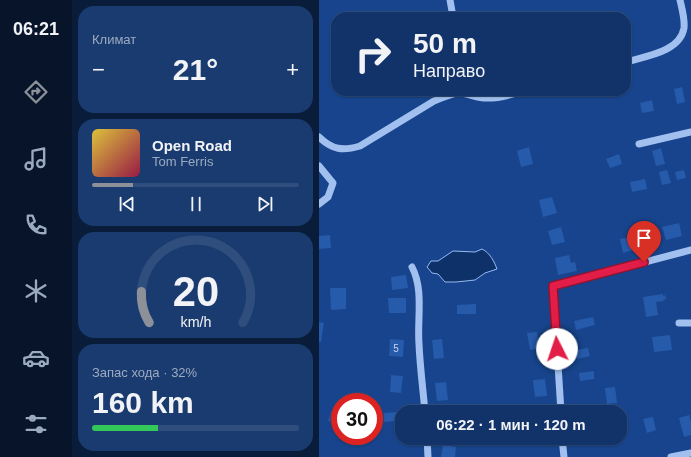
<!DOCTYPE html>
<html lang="ru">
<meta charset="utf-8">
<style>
:root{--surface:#113369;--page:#1a3b6f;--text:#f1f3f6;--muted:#9caac0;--line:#304e7d;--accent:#8c9099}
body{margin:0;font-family:Helvetica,sans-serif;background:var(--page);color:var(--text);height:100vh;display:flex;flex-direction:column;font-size:15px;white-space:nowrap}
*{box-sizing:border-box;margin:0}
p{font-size:13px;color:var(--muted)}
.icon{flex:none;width:22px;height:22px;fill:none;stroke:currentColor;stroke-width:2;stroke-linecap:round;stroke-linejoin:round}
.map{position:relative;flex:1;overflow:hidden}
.drawer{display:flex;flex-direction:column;gap:6px;padding:6px;background:#091c3a;width:247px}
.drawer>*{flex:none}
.top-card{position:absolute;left:12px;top:12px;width:300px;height:84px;border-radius:16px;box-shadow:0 1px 3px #0004,0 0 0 1px var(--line);background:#113369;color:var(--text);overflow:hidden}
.speed{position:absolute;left:12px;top:393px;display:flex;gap:8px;font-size:20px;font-weight:700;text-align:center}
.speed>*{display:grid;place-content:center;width:52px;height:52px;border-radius:50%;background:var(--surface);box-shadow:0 1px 3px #0004,0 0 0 1px var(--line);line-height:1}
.speed .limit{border:6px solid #d22;background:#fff;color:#111}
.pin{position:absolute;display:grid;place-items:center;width:34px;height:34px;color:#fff;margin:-41px -17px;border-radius:50% 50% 50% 0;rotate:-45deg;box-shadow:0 0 4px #0007}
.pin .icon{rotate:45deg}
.me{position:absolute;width:44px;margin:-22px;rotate:356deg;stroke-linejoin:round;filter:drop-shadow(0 0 3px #0008)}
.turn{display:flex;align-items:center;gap:14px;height:84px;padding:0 16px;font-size:18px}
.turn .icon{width:52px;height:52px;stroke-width:2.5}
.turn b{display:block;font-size:28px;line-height:34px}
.big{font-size:30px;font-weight:700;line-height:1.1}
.drawer .tile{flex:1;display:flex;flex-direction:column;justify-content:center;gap:6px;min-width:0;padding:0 14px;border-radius:16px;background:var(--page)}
.drawer .dial{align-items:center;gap:0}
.dial svg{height:104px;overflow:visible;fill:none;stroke:var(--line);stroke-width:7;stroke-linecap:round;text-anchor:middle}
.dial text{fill:var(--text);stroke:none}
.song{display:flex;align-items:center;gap:12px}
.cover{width:48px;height:48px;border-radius:6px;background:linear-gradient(135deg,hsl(50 70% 55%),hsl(340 70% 35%))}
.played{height:4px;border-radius:2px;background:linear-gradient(90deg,var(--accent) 20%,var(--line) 20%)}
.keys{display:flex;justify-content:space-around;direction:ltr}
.heat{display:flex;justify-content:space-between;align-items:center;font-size:22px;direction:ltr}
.charge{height:6px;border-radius:3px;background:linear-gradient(90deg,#34c759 32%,var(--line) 0)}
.trip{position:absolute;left:76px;top:405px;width:232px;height:40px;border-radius:16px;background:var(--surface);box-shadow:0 1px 3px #0004,0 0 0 1px var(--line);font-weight:700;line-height:40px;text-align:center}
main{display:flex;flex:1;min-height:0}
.menu{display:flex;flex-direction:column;width:72px;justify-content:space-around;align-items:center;background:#07142a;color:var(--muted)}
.menu .icon{width:28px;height:28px}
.menu .selected{color:var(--accent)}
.menu b{font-size:18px;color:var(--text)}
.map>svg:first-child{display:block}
</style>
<main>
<nav class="menu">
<b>06:21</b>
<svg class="icon selected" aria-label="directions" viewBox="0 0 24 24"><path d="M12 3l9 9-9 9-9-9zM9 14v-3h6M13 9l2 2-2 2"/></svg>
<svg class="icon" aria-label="music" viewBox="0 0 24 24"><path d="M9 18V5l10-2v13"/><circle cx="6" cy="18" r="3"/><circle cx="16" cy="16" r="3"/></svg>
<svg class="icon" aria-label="phone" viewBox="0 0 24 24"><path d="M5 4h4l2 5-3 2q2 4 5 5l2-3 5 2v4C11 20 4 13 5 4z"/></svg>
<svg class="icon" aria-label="climate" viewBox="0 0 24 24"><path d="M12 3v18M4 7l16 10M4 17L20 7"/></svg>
<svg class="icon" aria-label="car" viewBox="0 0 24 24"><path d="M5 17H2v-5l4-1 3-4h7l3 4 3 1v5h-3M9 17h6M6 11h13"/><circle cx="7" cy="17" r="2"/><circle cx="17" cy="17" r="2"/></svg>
<svg class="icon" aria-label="filters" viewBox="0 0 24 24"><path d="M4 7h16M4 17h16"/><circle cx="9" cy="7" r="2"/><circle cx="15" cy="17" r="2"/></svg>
</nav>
<section class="drawer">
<div class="tile"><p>Климат</p>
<div class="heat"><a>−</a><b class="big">21°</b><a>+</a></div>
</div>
<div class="tile">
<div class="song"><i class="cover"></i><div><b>Open Road</b><p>Tom Ferris</p></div></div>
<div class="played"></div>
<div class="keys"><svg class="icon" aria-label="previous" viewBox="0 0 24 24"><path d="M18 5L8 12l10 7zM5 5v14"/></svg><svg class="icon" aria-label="pause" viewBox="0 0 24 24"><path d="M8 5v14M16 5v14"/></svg><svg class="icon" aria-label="next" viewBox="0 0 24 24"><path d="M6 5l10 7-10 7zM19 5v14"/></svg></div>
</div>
<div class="tile dial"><svg viewBox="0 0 100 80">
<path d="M14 69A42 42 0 1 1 86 69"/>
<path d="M14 69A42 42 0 0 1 8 45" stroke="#8c9099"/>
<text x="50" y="56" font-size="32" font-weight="700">20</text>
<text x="50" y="72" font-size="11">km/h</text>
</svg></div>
<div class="tile"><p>Запас хода · 32%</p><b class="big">160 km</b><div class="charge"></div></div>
</section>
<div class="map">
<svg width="372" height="457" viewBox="0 0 372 457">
<rect width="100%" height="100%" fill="#17448c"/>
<path fill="#0f3169" stroke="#94baf1" d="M163 249C171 253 175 261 178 269L166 273 156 280 137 282H126L119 274 113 273 108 267 112 261H119L134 251 156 252Z"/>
<g fill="#265aaa">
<path d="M363 87 366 102 358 104 355 89Z"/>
<path d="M333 100 335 111 323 113 321 103Z"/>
<path d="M210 147 214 164 202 167 198 151Z"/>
<path d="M342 148 346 164 337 166 333 151Z"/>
<path d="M300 154 303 164 291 168 287 159Z"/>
<path d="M348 170 352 183 343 185 340 172Z"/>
<path d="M365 170 367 178 358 180 356 172Z"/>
<path d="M326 179 328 189 313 192 311 182Z"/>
<path d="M233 197 238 213 224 217 220 200Z"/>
<path d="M360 223 363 236 347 240 343 227Z"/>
<path d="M242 227 246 242 233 245 229 231Z"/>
<path d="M11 235 12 248 0 249V236Z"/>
<path d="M311 237 312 242 315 241 316 246 313 247 314 250 304 253 301 239Z"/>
<path d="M250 255 252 263 256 262 258 271 239 275 236 258Z"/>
<path d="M87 275 89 288 73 290 72 277Z"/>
<path d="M11 288H27V309L12 310Z"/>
<path d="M344 294V296L346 295 347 299 344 300 345 301 337 302 339 315 327 317 324 297Z"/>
<path d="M69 298H87V313H70Z"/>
<path d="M157 304V314H138V305Z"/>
<path d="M274 317 276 325 257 330 255 321Z"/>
<path d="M0 322 5 323 2 342H0Z"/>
<path d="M218 332 220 349 211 350 208 333Z"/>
<path d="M351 335 353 350 335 352 333 337Z"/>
<path d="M71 339 85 340 84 357 70 356Z"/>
<path d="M123 339 125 358 115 359 113 340Z"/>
<path d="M269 348 271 356 258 359 257 350Z"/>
<path d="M275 371V379L261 381 260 373Z"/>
<path d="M72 375 84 376 82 393 71 392Z"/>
<path d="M226 379 228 396 216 397 214 380Z"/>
<path d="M127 382 129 400 118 401 116 383Z"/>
<path d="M296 387 298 403 288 404 286 388Z"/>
<path d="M12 411 21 413V424L9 421Z"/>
<path d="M78 412V421L65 422V413Z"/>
<path d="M370 415 372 422V435L365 437 360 418Z"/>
<path d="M334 417 337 430 328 433 324 419Z"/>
<path d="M124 445 137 447 136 457H122Z"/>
</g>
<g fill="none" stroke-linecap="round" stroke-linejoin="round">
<g stroke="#a1c0ef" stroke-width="7">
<path d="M131 0 134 17"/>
<path d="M307 62C327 56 361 52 365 28 366 19 363 9 361 0"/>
<path d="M0 137C13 150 24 151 41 146L115 101C123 98 131 94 139 93 148 93 158 98 167 98 180 99 193 94 205 91"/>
<path d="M320 144 372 132"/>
<path d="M0 166 14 183 9 197 0 204"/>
<path d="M93 267C105 290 98 319 100 344 101 367 104 389 106 412"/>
<path d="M360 323H372"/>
<path d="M242 412 234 286 372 250"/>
<path d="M108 438 109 457"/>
<path d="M243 438 245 457"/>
<path d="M352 457 372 453"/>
</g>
</g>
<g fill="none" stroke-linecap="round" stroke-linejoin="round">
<defs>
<path id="route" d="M238 349 234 286 325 262"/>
</defs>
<use href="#route" stroke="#92132f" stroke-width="10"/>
<use href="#route" stroke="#e11d48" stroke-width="7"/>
</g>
<g text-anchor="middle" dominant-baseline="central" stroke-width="4" stroke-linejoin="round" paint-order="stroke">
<g font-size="10" fill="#c9d6ea">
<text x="77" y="348">5</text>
</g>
</g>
</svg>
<div class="speed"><div class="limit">30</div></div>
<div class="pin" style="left:325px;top:262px;background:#d93025"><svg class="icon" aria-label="arrive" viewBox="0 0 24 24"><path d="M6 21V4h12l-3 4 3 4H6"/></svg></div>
<svg class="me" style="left:238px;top:349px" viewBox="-20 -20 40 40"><circle r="19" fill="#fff"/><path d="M0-13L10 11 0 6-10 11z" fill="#e11d48"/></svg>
<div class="trip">06:22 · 1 мин · 120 m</div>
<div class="top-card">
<div class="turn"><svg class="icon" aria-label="right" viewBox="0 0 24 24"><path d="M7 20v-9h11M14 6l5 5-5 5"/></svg><div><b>50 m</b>Направо</div></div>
</div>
</div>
</main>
